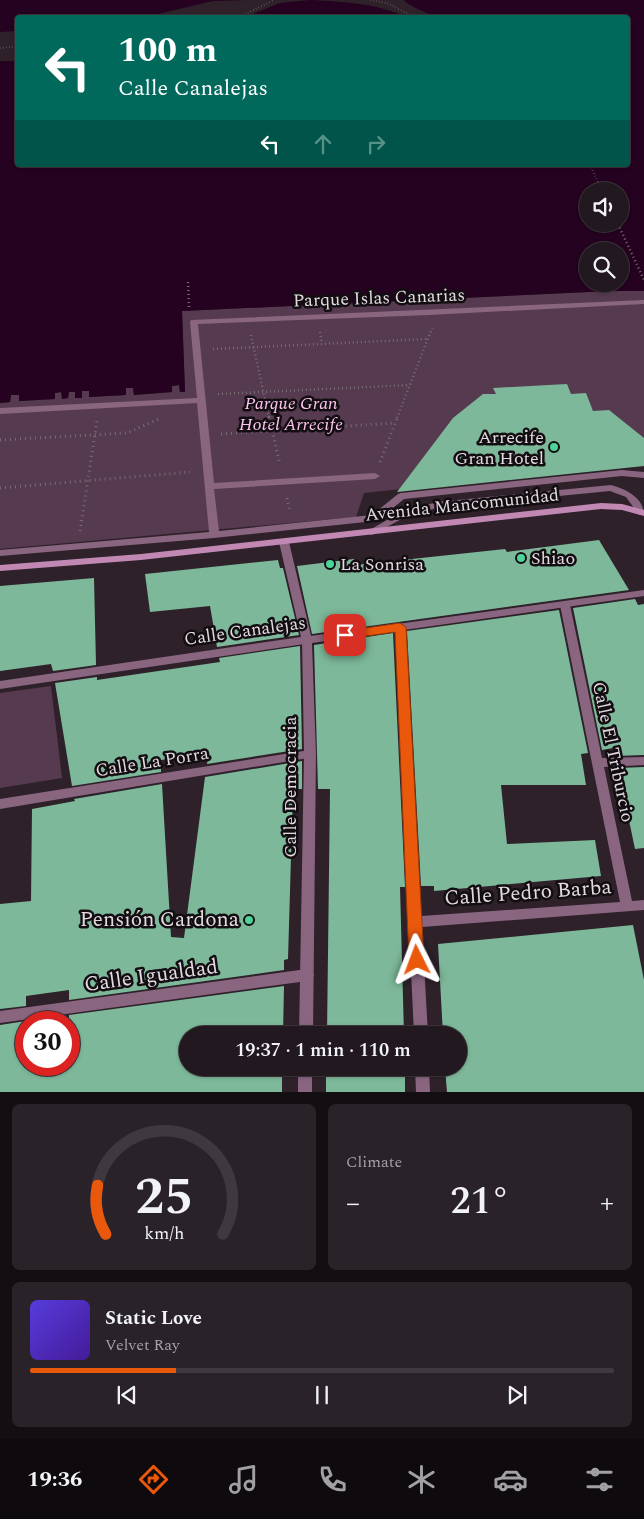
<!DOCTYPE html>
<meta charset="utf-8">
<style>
:root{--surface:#221920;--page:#2a2229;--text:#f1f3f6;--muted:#a2a0a5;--line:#3f383e;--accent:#ea580c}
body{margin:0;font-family:Spectral,serif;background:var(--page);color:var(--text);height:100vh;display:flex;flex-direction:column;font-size:19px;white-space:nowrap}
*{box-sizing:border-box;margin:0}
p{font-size:16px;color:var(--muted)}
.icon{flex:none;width:28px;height:28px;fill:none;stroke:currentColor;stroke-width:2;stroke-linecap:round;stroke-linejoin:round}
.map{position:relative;height:1092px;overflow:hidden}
.details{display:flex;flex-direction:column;gap:12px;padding:12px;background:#130e12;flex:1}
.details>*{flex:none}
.banner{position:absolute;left:15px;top:15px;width:615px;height:152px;border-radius:5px;box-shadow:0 1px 4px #0004,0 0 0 1px var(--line);background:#00695c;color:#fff;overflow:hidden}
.fabs{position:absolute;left:579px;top:182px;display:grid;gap:10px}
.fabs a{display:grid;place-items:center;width:50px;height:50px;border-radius:50%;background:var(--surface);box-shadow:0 1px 4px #0004,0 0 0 1px var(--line);font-size:25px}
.speed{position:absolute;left:15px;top:1011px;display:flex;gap:10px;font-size:25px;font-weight:700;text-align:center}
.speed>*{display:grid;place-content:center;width:65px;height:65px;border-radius:50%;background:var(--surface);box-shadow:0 1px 4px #0004,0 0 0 1px var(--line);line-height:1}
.speed .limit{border:8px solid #d22;background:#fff;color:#111}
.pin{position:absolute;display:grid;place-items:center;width:42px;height:42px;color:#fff;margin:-21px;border-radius:10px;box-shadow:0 2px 8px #0006}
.me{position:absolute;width:55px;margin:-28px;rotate:357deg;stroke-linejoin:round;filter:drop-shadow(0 0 4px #0008)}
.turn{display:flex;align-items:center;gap:18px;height:105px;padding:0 20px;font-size:22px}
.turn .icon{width:65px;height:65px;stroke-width:2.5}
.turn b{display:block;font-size:35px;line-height:42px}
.lanes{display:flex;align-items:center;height:48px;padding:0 20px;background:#0003;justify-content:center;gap:25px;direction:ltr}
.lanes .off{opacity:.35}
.big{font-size:38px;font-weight:600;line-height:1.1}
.details .card{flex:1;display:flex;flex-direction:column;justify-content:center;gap:8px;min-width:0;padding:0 18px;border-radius:8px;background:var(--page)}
.details .dial{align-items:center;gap:0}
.dial svg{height:130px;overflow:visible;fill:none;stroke:var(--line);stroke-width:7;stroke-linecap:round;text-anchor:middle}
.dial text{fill:var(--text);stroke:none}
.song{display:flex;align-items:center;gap:15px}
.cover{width:60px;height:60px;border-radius:8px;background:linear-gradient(135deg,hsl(250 70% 55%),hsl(260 70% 35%))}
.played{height:5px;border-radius:2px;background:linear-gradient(90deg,var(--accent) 25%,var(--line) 25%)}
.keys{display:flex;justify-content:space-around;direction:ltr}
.heat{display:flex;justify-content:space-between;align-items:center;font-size:28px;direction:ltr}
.details .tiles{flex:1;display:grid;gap:12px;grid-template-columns:1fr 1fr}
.card:last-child{grid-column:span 2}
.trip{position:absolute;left:179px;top:1026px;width:288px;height:50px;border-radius:25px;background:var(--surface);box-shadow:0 1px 4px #0004,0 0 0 1px var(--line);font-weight:600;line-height:50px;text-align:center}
.dock{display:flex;height:80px;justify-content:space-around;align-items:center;background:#0e0a0d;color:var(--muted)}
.dock .icon{width:35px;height:35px}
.dock .on{color:var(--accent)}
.dock b{font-size:22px;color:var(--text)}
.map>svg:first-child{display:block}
</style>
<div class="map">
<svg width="644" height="1092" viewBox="0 0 644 1092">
<rect width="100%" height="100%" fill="#2e212a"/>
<g fill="#563a4f">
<path d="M610 291H644V463L364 493 356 517 0 549V403L10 402 11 395H19V401L54 399 55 393 62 392V399L68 398 69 392 75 391 76 398H82V391H89V397L126 395V388H133L134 395 172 392V386L179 385 180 392H185L182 311Z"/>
<path d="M51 686 62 778 0 788V693Z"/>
</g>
<g fill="#25021f" fill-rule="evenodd">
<path d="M0 0H247L213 1 145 17 18 18 17 31 0 32Z"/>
<path d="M310 0C343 2 377 3 406 17H251L253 14 280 3Z"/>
<path d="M404 0H644V291H610L182 311 185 392H180L179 385 172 386V392L134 395 133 388H126V395L89 397V391H82V398H75V392H69L68 398 62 399 61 392 55 393V399L19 401V395H11L10 402 0 403V61H17L18 165H628V18L436 17C429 14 407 5 404 0ZM588 191H620V224H588ZM620 251V284H588V251Z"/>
</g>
<g fill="#7db89a">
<path d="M567 384 571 394 586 393 593 411 609 410 644 438V466L397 492 453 418 483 394H496L493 388Z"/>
<path d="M599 540 629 590 312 634 297 566 354 559 356 565 505 549 507 552Z"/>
<path d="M278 560 280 568H283L299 635 217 647 210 606 150 612 145 574Z"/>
<path d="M94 578 96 665 53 671 51 664 0 671V586Z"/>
<path d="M635 599 638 605 644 604V755L615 756 613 748 602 750 573 608Z"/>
<path d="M559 610 588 753 581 754 586 785H501L507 844 595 840 601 876 434 891V886H421L407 631Z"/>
<path d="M393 633 405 887H400L404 1035H327L330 789H318L314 645Z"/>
<path d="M300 646 302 749 207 764 209 752 161 760V772L72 786 55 683 97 677V680L220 662 219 658Z"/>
<path d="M302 761V789H293L288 959 284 960V970L69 1000V990L26 996V1006L0 1009V904L31 901 32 809 75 801 74 799 162 784 171 937 184 938 205 777Z"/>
<path d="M644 767V848L635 849 618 768Z"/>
<path d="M633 925 644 980V1092H447L445 1068H458V1035H443L438 944Z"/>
<path d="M284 986 283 1035H188V1068H282V1092H0V1025L26 1021V1065H69V1015Z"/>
<rect x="326" y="1068" width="79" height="24"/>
</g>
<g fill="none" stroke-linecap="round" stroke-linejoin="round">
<g stroke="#786d75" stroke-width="2" stroke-dasharray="0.5 2.5" stroke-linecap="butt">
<path d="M370 0 387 3 416 18"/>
<path d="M219 18 237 17"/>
<path d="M237 18 274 0"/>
<path d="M0 48 18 46"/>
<path d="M590 165 599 184"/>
</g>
<g stroke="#786d75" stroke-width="2.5" stroke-dasharray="1 3" stroke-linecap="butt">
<path d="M598 183 602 191"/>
<path d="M618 224 644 280"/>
<path d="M188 282 189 307"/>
<path d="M320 332 322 344"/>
<path d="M251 335 269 418"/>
<path d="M213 349 427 339"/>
<path d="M218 394 410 385"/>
<path d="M397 418 432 328"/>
</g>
<g stroke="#786d75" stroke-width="3" stroke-dasharray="1 4" stroke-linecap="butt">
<path d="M269 416 280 465"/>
<path d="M221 434 395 423"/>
<path d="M0 440 127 433 159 419"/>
<path d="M380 462 398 416"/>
<path d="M0 488 190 472"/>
<path d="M287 498 290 512"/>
<path d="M80 531 97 421"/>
</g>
<path fill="#896580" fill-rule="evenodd" d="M611 485C626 489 644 498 644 515H639L626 497 610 491 437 508 407 516 374 534 371 535 366 532 401 512 437 502Z"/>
<path fill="#896580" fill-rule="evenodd" d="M644 300V304L429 315 198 324 214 483 375 473 380 476 375 479 214 489 219 531 372 515 398 494 401 493 622 470 644 472V478L622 476 404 499 378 520 375 521 214 538 0 556V550L209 532 197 403 0 414V408L197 398 190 322 191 320Z"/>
<g fill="#896580" fill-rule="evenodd">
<path d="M284 539 289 542 312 640 311 643 0 689V681L301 637 279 542Z"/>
<path d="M565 602 570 605 602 758 644 757V765L604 767 632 901 644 900V910L422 927 428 1035H414L395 627 400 623 405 627 421 916 620 902 560 605Z"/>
<path d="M310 750 314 751 316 754 314 757 0 809V799Z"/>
<path d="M307 969 312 971 314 975 312 979 307 981 0 1023V1011Z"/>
<path d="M415 1068H429L430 1092H416Z"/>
</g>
<g fill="#896580" fill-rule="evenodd">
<path d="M644 590V596L312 643 316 754 313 1035H299L304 754 302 640 303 637Z"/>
<rect x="298" y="1068" width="14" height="24"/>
</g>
<path fill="#c288b4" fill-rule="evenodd" d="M601 503 622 504 644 510V516L622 510 601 509 141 560 0 571V565L141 554Z"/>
</g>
<path fill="#ea580c" stroke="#983908" d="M400 623 406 627 424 960 422 964 417 966 411 964 409 960 395 632 345 639 339 635 345 631Z"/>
<g fill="#4dd39a" stroke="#120d11" stroke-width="2">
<circle cx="554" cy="447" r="5"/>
<circle cx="521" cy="558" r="5"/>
<circle cx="330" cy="564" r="5"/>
<circle cx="249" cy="920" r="5"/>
</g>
<g text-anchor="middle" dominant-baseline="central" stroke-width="5" stroke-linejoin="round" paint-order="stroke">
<g font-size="18" fill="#e2dae0" stroke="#120d11">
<text transform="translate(379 298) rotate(-2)">Parque Islas Canarias</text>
<text transform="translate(462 505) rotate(-6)">Avenida Mancomunidad</text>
<text transform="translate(245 631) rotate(-8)">Calle Canalejas</text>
<text transform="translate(613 752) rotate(78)">Calle El Triburcio</text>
<text transform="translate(152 762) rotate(-9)">Calle La Porra</text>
<text transform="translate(290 787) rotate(-90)">Calle Democracia</text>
</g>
<g font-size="18" font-style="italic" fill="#fdc4ee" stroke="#120d11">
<text x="291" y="403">Parque Gran<tspan x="291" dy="21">Hotel Arrecife</tspan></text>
</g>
<g font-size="18" fill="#e2dae0" stroke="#120d11" text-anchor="start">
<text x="544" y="437" text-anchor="end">Arrecife<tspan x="544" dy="21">Gran Hotel</tspan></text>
<text x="531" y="558">Shiao</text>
<text x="340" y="564">La Sonrisa</text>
</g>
<g font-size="21" fill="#e2dae0" stroke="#120d11">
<text transform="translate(528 893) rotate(-4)">Calle Pedro Barba</text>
<text transform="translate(151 976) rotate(-8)">Calle Igualdad</text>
</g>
<g font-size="21" fill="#e2dae0" stroke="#120d11" text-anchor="end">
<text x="239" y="920">Pensión Cardona</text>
</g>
</g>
</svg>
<div class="fabs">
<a><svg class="icon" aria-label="sound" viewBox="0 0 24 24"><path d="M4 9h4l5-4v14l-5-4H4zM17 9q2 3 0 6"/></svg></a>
<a><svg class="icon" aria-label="search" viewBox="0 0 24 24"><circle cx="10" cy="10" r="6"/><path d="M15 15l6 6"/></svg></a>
</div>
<div class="speed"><div class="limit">30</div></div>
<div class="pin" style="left:345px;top:635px;background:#d93025"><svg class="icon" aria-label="arrive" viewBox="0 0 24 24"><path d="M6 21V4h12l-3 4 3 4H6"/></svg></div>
<svg class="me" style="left:417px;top:960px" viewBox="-20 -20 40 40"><path d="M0-17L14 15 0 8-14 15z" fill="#ea580c" stroke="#fff" stroke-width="4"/></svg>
<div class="trip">19:37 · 1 min · 110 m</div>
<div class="banner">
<div class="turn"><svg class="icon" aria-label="left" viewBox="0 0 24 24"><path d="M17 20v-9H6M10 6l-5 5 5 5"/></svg><div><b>100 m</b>Calle Canalejas</div></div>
<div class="lanes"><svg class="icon" aria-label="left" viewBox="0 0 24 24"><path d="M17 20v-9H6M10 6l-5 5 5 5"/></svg><svg class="icon off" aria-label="ahead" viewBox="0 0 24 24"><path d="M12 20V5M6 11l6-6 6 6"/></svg><svg class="icon off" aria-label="right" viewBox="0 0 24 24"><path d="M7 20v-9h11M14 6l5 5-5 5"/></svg></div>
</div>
</div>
<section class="details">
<div class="tiles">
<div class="card dial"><svg viewBox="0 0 100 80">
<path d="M14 69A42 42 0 1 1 86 69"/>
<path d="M14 69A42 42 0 0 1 9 39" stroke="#ea580c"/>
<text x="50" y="56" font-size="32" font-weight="700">25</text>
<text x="50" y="72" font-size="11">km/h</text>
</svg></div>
<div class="card"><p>Climate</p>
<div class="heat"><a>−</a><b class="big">21°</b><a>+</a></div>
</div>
<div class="card">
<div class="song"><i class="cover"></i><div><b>Static Love</b><p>Velvet Ray</p></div></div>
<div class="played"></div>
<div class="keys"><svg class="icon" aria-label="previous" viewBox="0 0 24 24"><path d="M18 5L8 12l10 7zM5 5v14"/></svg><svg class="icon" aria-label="pause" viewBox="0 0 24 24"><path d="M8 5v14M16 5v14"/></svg><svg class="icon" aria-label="next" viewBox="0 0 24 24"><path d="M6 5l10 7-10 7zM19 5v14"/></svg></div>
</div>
</div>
</section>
<nav class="dock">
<b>19:36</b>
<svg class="icon on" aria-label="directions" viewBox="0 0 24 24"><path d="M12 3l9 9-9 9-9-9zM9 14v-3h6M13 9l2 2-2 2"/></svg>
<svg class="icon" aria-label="music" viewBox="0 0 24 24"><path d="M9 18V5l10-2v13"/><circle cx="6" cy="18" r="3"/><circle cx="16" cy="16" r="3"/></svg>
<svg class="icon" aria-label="phone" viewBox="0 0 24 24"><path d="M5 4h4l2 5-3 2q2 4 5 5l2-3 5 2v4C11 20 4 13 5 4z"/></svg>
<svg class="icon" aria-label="climate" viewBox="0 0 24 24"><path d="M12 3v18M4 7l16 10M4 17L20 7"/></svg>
<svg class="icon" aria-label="car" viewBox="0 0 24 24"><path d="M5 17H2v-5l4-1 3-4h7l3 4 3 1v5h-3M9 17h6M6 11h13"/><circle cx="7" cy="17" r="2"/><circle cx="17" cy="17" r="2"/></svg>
<svg class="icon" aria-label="filters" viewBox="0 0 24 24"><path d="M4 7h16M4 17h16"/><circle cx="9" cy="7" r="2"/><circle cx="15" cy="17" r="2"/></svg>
</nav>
